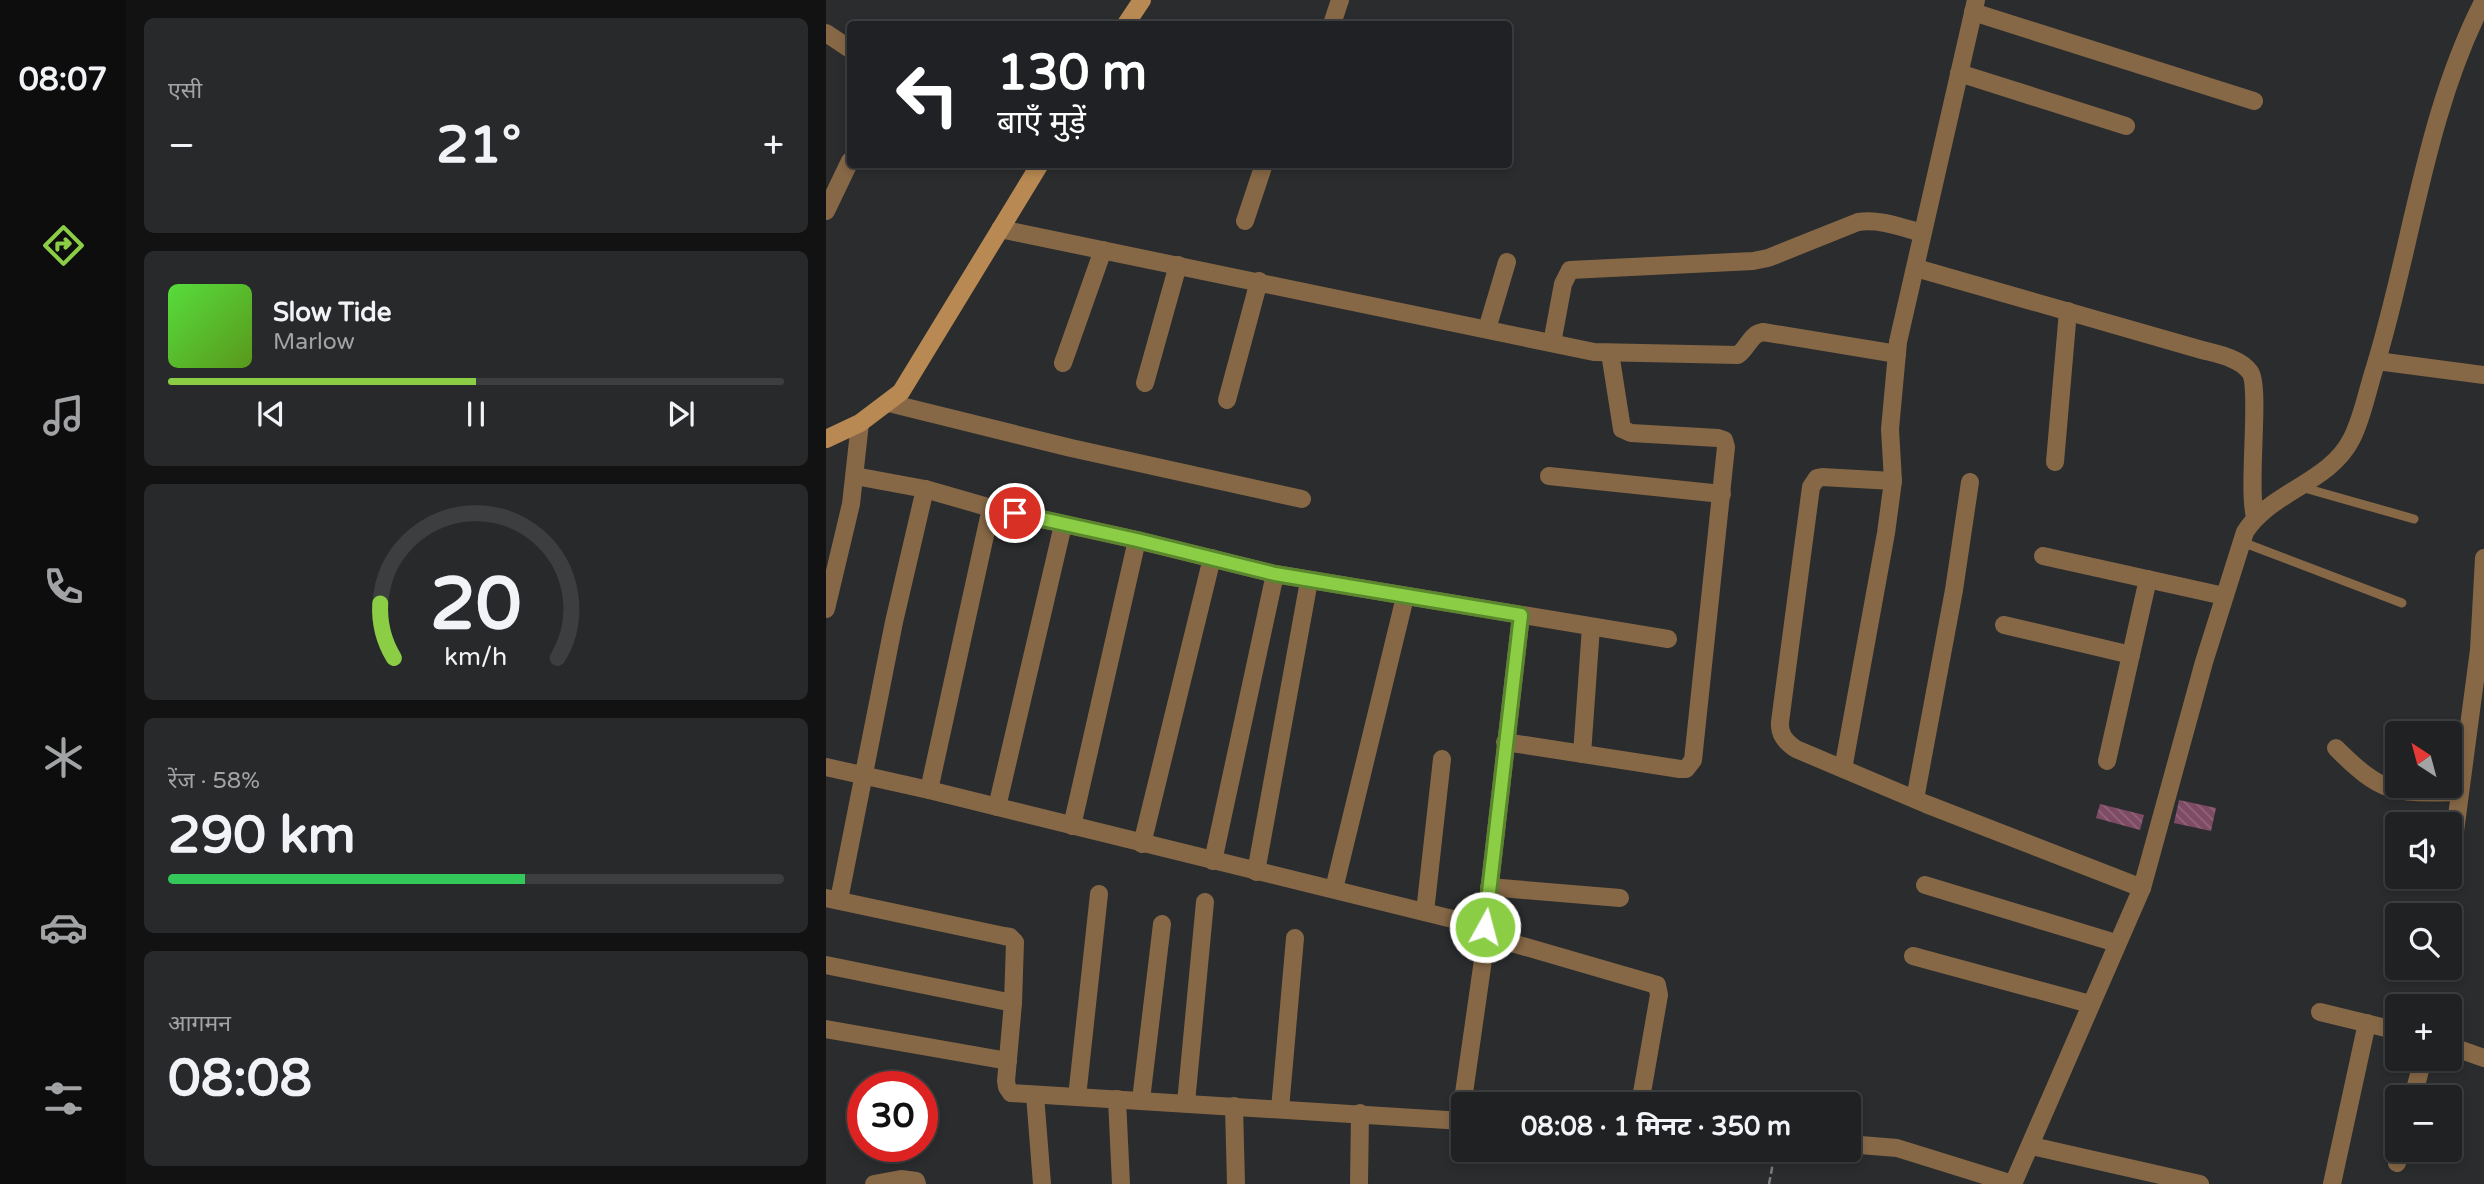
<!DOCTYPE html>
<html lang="hi">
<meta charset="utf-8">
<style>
:root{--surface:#202122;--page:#28292a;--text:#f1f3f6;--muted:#a2a3a5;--line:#3d3e40;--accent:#8bce46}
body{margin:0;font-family:"Varela Round","Noto Sans Devanagari",sans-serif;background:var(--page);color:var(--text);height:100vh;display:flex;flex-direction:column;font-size:26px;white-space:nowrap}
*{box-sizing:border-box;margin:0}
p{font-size:23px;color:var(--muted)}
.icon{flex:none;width:38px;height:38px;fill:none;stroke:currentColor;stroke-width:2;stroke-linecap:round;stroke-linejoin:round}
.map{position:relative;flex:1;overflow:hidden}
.panel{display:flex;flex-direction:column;gap:18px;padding:18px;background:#121213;width:700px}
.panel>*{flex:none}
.top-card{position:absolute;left:21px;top:21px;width:665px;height:147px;border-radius:7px;box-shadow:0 4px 10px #0003,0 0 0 2px var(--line);background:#202124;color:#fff;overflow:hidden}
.needle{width:46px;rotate:324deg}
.buttons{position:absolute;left:1559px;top:721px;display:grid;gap:14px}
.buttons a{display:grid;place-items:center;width:77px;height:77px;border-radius:7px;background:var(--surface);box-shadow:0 4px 10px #0003,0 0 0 2px var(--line);font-size:35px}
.speed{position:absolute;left:21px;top:1071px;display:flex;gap:14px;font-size:35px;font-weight:700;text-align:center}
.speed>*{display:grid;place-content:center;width:91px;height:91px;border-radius:50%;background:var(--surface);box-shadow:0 4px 10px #0003,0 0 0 2px var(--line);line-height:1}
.speed .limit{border:10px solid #d22;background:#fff;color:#111}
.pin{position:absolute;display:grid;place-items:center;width:60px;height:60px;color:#fff;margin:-30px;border:4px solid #fff;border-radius:50%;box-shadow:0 2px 7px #0007}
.me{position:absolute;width:77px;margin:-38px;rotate:7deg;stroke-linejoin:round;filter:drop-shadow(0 0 5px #0008)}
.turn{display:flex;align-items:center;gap:24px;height:147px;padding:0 35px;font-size:32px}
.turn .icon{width:91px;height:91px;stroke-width:2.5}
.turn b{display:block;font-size:49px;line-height:60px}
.big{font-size:52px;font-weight:700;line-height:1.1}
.panel .widget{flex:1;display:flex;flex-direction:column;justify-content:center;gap:10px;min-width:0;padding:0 24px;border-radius:10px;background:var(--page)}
.panel .dial{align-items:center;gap:0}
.dial svg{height:182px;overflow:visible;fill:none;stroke:var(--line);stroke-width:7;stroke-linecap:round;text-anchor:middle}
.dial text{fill:var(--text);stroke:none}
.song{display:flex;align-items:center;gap:21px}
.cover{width:84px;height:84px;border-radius:10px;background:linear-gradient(135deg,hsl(110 70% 55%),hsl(90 70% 35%))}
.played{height:7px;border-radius:4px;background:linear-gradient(90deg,var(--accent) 50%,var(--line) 50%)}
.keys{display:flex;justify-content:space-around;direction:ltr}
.heat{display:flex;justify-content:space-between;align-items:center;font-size:38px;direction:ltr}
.charge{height:10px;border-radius:5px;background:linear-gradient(90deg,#34c759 58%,var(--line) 0)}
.trip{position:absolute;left:625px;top:1092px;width:410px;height:70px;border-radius:7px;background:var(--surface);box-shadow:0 4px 10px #0003,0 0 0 2px var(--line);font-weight:700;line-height:70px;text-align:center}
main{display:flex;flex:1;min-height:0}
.menu{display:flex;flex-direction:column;width:126px;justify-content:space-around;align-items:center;background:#0d0d0e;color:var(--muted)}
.menu .icon{width:49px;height:49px}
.menu .selected{color:var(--accent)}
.menu b{font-size:32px;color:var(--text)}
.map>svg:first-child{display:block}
</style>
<main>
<nav class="menu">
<b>08:07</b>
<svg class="icon selected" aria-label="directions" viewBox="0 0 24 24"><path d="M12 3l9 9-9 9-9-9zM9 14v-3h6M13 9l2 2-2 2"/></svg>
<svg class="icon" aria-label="music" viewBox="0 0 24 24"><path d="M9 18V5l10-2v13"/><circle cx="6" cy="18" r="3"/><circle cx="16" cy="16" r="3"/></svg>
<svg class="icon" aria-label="phone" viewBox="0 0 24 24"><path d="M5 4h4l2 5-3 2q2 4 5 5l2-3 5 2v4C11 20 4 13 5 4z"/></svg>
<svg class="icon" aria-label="climate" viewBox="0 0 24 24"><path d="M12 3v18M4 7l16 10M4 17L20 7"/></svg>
<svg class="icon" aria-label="car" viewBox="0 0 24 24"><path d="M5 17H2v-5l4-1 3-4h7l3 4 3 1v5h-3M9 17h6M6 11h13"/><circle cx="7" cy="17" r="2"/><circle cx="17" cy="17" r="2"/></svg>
<svg class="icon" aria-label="filters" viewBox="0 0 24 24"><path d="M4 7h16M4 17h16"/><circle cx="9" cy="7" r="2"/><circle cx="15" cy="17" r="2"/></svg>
</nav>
<section class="panel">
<div class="widget"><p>एसी</p>
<div class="heat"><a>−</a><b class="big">21°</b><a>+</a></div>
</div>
<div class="widget">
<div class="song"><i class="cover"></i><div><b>Slow Tide</b><p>Marlow</p></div></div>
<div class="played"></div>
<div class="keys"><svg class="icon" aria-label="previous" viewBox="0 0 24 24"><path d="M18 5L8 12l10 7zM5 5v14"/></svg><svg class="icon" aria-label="pause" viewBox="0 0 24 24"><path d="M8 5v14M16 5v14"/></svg><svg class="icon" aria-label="next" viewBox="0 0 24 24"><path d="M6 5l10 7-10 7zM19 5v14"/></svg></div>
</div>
<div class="widget dial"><svg viewBox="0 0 100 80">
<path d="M14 69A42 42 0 1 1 86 69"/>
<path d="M14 69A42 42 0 0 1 8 45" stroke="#8bce46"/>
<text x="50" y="56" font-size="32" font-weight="700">20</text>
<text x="50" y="72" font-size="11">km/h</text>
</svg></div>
<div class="widget"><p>रेंज · 58%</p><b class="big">290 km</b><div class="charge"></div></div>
<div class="widget"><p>आगमन</p><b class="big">08:08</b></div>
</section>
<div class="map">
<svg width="1658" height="1184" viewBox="0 0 1658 1184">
<defs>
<pattern id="building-back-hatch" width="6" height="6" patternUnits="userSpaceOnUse" patternTransform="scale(1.75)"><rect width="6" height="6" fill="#7e4b64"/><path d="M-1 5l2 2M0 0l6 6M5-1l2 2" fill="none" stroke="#91657b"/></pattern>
</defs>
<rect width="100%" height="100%" fill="#2b2c2e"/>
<g fill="url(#building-back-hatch)">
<path d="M1353 800 1390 808 1385 831 1348 823Z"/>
<path d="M1274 804 1318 815 1314 830 1270 818Z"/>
</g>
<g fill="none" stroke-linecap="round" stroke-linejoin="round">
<path stroke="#7c7d7f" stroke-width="2.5" stroke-dasharray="7 3.5" stroke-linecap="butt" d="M943 1184 947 1163 959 1150"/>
<g stroke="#866846" stroke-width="9">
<path d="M1475 487 1588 519"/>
<path d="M1416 542 1576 603"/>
</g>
<g stroke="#866846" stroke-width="18">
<path d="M1147 12 1428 101"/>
<path d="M506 24 514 0"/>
<path d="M0 33 24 49"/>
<path d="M1133 73 1300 126"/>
<path d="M0 211 24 161"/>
<path d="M419 221 438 164"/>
<path d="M174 229 768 352 912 355C922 348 924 334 937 332L1071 354"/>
<path d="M1090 268 1376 350C1391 354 1414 358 1424 372 1435 387 1421 486 1429 517"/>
<path d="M661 329 681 262"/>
<path d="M726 343 737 284 744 270 927 261 942 258 1032 222C1055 219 1074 227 1096 233"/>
<path d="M1551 361 1658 375"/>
<path d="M237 363 277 250"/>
<path d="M319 383 352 265"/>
<path d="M401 400 433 281"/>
<path d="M63 403 245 448 476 499"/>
<path d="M1229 462 1242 311"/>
<path d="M29 476 99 489 165 508 311 540 449 574 842 639"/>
<path d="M723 476 896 494"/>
<path d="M1067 481 996 477 991 478 985 487 954 722C953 735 960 742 970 749L1100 804 1316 888"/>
<path d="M1217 556 1398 596"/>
<path d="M0 609 25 504 34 423"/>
<path d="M695 615 659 927 662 936 831 985 833 995 814 1104"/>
<path d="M1178 625 1305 655"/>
<path d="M679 742 854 769H860L867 760 900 447 898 440 892 438 805 433 796 429 784 353"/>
<path d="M1510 748C1558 796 1569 793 1634 792"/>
<path d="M756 754 765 627"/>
<path d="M1281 761 1322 579"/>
<path d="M0 767 103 790 659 927"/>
<path d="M1017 769 1060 533 1067 481 1064 429 1072 342 1150 0"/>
<path d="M103 790 165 508"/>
<path d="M1089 799 1128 590 1144 482"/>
<path d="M171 807 237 525"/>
<path d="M246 826 311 540"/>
<path d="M316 844 386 558"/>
<path d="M387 861 449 574"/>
<path d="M1624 869 1653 650 1658 558"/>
<path d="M430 872 483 581"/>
<path d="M1099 885 1290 943"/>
<path d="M663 887 794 898"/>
<path d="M508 889 579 597"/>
<path d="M0 898 178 936 184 937 189 942 187 1003 180 1081 181 1087 185 1093 637 1121"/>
<path d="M13 900 68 622 99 489"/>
<path d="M599 912 616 759"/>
<path d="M1087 956 1264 1004"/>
<path d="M0 965 187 1003"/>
<path d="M1494 1012 1572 1031"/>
<path d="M0 1029 182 1061"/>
<path d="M1624 1046 1658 1058"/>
<path d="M209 1095 216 1184"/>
<path d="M251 1097 273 894"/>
<path d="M1587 1097 1597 1059"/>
<path d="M291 1099 295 1184"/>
<path d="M315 1100 336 924"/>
<path d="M360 1103 379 902"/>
<path d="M408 1106 410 1184"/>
<path d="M454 1109 469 938"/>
<path d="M634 1121 661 932"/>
<path d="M1022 1144 1071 1148 1187 1184"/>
<path d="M1206 1146 1374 1184"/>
<path d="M1571 1163 1574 1150"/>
<path d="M48 1184 75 1179 90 1181 91 1184"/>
<path d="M533 1184 534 1113"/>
<path d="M1187 1184 1316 888 1378 662 1419 532C1445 491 1504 483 1526 438 1537 416 1541 391 1549 367 1586 246 1599 114 1658 0"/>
<path d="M1506 1184 1541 1023"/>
</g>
<g stroke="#b88952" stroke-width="18">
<path d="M300 24 316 0"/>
<path d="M0 439 34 423 75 392 214 164"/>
</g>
</g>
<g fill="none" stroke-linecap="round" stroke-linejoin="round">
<defs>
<path id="route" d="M189 513 311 540 449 574 695 615 659 927"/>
</defs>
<use href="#route" stroke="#5a862e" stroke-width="18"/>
<use href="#route" stroke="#8bce46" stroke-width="12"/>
</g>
</svg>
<div class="buttons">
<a><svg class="needle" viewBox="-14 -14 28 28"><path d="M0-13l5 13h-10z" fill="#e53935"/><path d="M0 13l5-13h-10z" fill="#a2a3a5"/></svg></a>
<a><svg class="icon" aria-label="sound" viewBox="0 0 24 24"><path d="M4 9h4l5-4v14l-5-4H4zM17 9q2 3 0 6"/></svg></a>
<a><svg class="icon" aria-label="search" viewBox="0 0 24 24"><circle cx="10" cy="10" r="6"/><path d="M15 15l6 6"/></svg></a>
<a>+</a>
<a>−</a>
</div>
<div class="speed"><div class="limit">30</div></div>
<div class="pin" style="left:189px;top:513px;background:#d93025"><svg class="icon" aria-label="arrive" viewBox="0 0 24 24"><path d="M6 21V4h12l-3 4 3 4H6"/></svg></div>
<svg class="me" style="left:659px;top:927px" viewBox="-20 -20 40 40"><circle r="17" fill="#8bce46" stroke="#fff" stroke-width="3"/><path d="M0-11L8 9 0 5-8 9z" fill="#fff"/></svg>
<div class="trip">08:08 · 1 मिनट · 350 m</div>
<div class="top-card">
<div class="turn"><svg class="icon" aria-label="left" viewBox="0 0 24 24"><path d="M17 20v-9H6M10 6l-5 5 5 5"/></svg><div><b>130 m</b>बाएँ मुड़ें</div></div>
</div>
</div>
</main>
